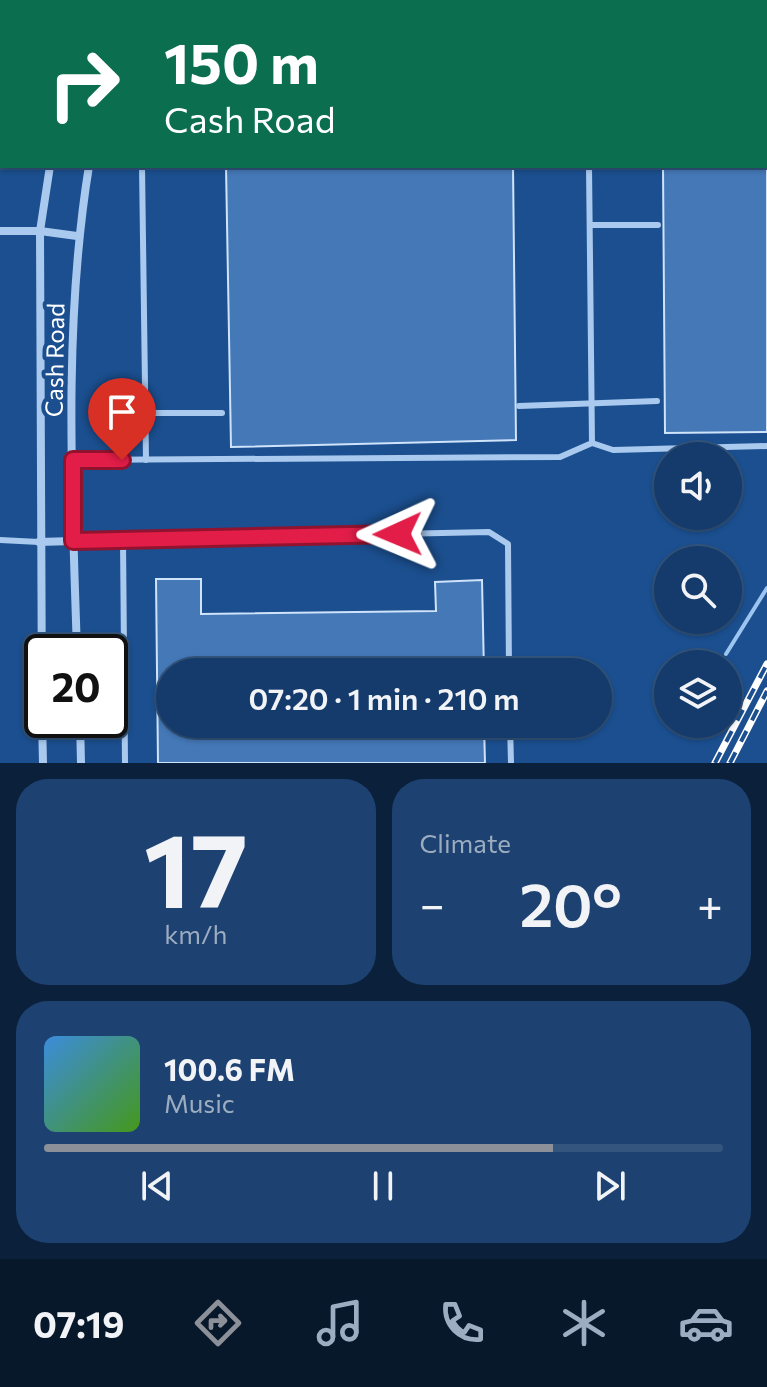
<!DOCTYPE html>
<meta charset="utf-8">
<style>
:root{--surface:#143b6b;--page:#1d4271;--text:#f1f3f6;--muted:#9dadc1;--line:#33557e;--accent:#8c9099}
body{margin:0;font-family:Commissioner,sans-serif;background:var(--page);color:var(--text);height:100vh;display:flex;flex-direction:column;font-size:30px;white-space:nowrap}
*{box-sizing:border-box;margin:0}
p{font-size:26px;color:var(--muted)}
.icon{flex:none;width:44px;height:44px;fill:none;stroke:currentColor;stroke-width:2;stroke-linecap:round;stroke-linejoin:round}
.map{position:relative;height:763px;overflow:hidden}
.panel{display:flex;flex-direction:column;gap:16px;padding:16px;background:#0b203b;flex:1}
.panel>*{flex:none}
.top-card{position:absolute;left:0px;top:0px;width:768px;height:168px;box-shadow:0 2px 6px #0004,0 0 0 2px var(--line);background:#0b6e4f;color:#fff;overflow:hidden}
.controls{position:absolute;left:654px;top:442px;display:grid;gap:16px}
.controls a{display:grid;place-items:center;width:88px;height:88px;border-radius:50%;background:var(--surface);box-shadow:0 2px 6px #0004,0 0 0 2px var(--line);font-size:40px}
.speed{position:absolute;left:24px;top:634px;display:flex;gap:16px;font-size:40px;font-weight:700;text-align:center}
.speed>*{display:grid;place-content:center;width:104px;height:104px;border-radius:50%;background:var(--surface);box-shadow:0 2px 6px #0004,0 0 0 2px var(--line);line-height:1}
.speed .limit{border:4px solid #111;border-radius:12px;background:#fff;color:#111}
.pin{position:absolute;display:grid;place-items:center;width:68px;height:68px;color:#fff;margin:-82px -34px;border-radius:50% 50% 50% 0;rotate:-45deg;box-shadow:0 0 8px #0007}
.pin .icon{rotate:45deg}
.me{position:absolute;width:88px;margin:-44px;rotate:269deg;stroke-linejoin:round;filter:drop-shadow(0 0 6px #0008)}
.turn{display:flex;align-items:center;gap:28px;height:168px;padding:0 32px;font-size:36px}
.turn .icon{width:104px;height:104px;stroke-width:2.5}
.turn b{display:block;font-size:56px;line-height:68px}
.big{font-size:60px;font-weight:600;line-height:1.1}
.panel .card{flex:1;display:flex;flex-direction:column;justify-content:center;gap:12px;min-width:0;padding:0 28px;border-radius:32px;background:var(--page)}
.panel .dial{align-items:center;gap:0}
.dial b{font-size:104px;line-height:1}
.song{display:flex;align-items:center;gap:24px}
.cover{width:96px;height:96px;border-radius:12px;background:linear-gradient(135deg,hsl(210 70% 55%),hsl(100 70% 35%))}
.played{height:8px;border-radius:4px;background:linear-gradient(90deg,var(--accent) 75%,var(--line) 75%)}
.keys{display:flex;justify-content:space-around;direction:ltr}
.heat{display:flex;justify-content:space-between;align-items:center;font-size:44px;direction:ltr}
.panel .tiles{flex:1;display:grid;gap:16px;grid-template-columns:1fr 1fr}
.card:last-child{grid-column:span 2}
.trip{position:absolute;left:156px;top:658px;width:456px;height:80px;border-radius:40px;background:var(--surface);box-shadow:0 2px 6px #0004,0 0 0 2px var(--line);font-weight:600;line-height:80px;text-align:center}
.menu{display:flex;height:128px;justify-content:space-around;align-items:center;background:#08182b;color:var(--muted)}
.menu .icon{width:56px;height:56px}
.menu .on{color:var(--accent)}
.menu b{font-size:36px;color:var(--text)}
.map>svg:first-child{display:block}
</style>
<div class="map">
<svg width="767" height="763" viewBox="0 0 767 763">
<rect width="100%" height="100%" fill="#1b4f8f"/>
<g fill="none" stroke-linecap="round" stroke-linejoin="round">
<path stroke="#9cc4f0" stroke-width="4" d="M726 654 767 588"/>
</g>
<g fill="#4478b7" stroke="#cfe3fa" stroke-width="2">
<path d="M767 22V432L665 433 663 166H766Z"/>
<path d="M226 166H513L516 440 231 447Z"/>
<path d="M156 579H201V614L436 611 435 582 482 580 484 672H170V724H484L485 763H158Z"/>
</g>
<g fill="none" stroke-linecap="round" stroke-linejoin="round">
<g stroke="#a9c9ee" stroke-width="6">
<path d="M579 0 585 2"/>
<path d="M211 2 218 0"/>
<path d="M612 2 661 0"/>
<path d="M142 166 146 460"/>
<path d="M590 225H658"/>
<path d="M519 406 657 401"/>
<path d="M145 413H222"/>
<path d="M592 443 613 450 767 446"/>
<path d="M73 460 560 457 592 443 589 166"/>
<path d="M0 540 39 542"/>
<path d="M123 540 125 763"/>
<path d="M73 541 489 532 508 544 509 672"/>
<path d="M510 724 511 763"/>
</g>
<g stroke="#a9c9ee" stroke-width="8">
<path d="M111 0 119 2"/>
<path d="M84 2 85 0"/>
<path d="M0 231H40L77 236"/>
<path d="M39 542 73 541"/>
<path d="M77 652C72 491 63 325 89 166"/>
<path d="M42 715 40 231 50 166"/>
<path d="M42 720 43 763"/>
<path d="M80 720 81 763"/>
</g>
<defs>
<g id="rail">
<path d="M715 763 767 664"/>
<path d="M730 763 767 691"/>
</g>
</defs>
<use href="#rail" stroke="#fff" stroke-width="7"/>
<use href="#rail" stroke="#1b4f8f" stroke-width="4" stroke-dasharray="12" stroke-linecap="butt"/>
</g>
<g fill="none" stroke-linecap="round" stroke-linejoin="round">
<defs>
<path id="route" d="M122 460H73V541L398 534"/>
</defs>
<use href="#route" stroke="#92132f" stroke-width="20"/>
<use href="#route" stroke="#e11d48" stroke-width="14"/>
</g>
<g text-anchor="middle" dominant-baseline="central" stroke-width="8" stroke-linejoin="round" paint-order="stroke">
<g font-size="24" fill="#fff" stroke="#1b4f8f">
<text transform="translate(54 360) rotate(-89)">Cash Road</text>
</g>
</g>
</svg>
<div class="controls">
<a><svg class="icon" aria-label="sound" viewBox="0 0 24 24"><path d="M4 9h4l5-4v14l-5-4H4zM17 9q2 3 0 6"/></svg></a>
<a><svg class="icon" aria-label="search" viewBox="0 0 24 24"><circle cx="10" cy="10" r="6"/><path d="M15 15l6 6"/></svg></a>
<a><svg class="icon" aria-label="layers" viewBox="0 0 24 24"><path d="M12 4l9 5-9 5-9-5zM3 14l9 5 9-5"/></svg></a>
</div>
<div class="speed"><div class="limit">20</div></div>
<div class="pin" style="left:122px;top:460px;background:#d93025"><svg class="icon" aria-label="arrive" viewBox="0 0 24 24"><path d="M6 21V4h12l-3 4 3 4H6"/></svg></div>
<svg class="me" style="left:398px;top:534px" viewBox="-20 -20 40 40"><path d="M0-17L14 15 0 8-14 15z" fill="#e11d48" stroke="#fff" stroke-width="4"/></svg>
<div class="trip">07:20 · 1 min · 210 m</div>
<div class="top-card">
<div class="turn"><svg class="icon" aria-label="right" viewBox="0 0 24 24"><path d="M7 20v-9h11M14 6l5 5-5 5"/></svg><div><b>150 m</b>Cash Road</div></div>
</div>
</div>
<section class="panel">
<div class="tiles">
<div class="card dial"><b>17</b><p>km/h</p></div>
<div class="card"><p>Climate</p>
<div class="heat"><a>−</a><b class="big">20°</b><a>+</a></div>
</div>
<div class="card">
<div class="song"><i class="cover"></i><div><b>100.6 FM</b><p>Music</p></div></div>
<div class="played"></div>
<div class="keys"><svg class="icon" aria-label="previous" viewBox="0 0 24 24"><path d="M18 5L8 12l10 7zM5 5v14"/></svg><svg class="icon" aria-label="pause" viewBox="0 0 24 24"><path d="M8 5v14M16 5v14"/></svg><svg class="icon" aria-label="next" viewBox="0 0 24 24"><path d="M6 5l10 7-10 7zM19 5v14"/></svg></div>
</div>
</div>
</section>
<nav class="menu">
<b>07:19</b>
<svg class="icon on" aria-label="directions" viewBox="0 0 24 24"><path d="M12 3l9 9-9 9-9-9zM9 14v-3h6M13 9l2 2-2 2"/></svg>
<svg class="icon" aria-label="music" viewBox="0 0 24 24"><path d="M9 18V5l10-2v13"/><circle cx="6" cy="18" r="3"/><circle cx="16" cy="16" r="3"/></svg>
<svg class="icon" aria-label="phone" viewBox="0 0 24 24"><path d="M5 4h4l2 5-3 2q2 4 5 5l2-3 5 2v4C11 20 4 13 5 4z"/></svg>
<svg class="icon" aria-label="climate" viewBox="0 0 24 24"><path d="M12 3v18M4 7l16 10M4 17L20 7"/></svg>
<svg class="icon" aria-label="car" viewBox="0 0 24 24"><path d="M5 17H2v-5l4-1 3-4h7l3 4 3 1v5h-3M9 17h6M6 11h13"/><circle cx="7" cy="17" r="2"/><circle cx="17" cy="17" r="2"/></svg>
</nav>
